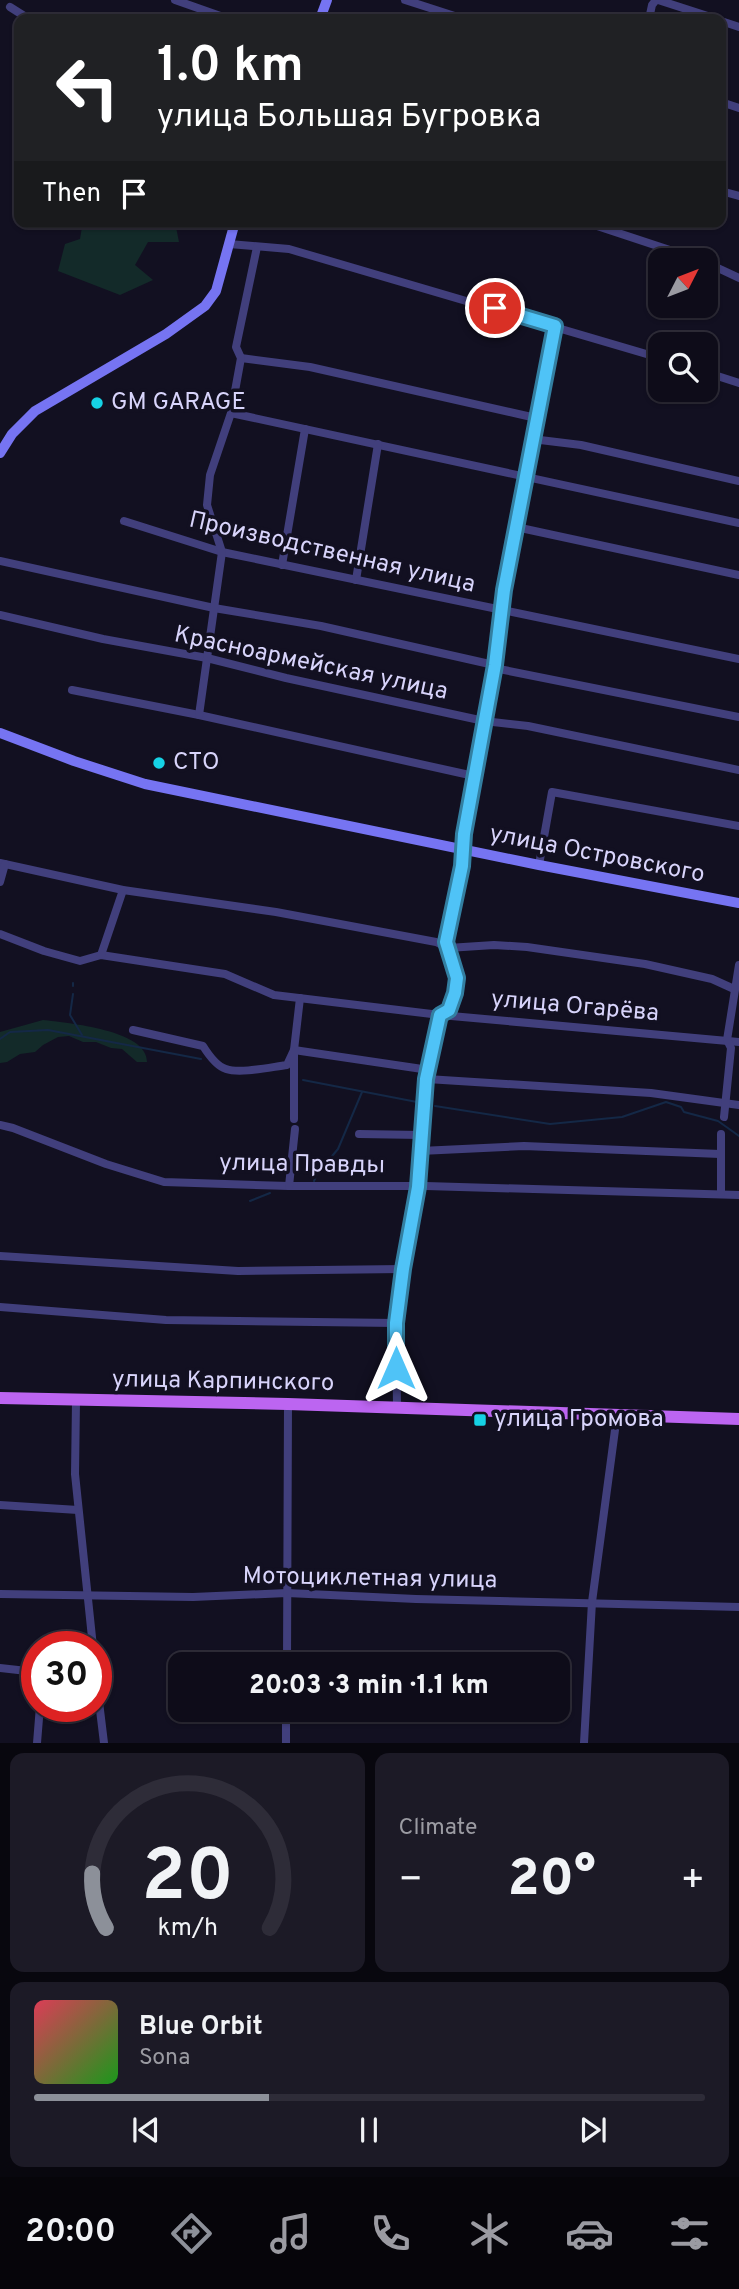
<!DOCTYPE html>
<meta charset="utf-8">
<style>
:root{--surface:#0e0c19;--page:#1c1a26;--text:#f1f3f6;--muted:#9b9ba2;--line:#2e2c38;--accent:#8c9099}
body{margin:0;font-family:Overpass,sans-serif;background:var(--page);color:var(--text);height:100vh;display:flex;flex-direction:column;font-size:26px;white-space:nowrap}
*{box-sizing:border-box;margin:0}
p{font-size:23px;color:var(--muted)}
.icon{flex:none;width:38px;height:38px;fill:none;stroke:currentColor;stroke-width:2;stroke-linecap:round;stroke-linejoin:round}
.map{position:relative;height:1743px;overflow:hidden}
.panel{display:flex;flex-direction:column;gap:10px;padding:10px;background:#08070e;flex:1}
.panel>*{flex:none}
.banner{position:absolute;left:14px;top:14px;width:712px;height:214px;border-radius:14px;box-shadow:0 2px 5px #0004,0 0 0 2px var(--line);background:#202124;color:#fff;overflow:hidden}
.needle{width:46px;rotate:48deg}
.fabs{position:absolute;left:648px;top:248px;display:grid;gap:14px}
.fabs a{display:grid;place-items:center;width:70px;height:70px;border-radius:14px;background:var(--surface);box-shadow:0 2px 5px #0004,0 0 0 2px var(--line);font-size:35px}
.speed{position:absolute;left:21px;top:1631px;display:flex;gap:14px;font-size:35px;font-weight:700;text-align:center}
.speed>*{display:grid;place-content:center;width:91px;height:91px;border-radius:50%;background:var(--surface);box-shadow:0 2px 5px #0004,0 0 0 2px var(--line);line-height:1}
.speed .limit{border:10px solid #d22;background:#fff;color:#111}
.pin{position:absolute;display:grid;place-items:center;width:60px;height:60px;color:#fff;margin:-30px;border:4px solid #fff;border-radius:50%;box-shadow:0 2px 7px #0007}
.me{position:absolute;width:77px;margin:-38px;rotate:0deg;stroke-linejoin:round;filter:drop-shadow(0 0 5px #0008)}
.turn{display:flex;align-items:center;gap:24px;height:147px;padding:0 28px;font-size:32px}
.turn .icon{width:91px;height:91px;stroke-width:2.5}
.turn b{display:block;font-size:49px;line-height:60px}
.then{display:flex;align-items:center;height:66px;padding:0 28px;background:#0003;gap:14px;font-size:26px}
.big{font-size:52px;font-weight:800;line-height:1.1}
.panel .card{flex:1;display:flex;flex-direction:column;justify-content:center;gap:10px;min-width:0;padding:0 24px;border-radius:14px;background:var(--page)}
.panel .dial{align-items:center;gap:0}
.dial svg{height:182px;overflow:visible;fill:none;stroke:var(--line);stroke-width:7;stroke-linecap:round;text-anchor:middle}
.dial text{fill:var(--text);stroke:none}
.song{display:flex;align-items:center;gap:21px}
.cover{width:84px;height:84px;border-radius:10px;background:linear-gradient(135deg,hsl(350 70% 55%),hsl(120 70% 35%))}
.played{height:7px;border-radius:4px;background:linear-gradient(90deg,var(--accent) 35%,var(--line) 35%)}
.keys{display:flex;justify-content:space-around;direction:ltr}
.heat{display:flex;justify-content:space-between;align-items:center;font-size:38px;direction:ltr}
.panel .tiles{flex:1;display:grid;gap:10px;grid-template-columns:1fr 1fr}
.card:last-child{grid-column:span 2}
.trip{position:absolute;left:168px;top:1652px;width:402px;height:70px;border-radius:14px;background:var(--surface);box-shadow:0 2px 5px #0004,0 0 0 2px var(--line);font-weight:800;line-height:70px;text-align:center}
.tabs{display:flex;height:112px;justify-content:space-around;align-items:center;background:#06050a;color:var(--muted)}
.tabs .icon{width:49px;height:49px}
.tabs .on{color:var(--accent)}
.tabs b{font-size:32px;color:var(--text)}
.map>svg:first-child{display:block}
</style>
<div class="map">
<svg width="739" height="1743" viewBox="0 0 739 1743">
<rect width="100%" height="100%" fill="#121021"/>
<g fill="#132a29">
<path d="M77 222H175L179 242H148L135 265 153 280 120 295 58 271 65 244 80 239 82 227Z"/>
<path d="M43 1020C68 1023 148 1030 147 1062H137L122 1049 111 1048 96 1042H83L69 1036 58 1037 43 1045 35 1052 20 1054 7 1062 0 1063V1032Z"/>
</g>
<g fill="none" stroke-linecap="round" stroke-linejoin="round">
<g stroke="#142846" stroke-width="2">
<path d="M73 983V986"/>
<path d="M73 994 70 1015 82 1035"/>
<path d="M0 1039 10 1032 48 1030 201 1059"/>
<path d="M303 1080 417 1102"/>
<path d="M435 1106 550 1124 622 1117 666 1102 681 1107 684 1112 718 1121 739 1136"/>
<path d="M314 1181 317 1174 338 1149 362 1092"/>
<path d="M250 1201 270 1193"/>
</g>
<g stroke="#413f7c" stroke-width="8">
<path d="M175 0 229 19"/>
<path d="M405 0 464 19"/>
<path d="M658 0 717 19"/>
<path d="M10 7 29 19"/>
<path d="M649 19 652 5 656 0"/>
<path d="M721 21 739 27"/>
<path d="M721 102 739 108"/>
<path d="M721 191 739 196"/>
<path d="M585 222 703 261"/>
<path d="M229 244 289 249 660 358"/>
<path d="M705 262 739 278"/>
<path d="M241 358 310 367 536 418"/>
<path d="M705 372 739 383"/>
<path d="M231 413 739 523"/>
<path d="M532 439 581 445 739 481"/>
<path d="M124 521 222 552 739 659"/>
<path d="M516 527 739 575"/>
<path d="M0 561 214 608 321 626 494 665"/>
<path d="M282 565 305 429"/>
<path d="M356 580 378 444"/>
<path d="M0 615 103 639 207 658 286 678 484 721 528 726 739 770"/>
<path d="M494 668 739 717"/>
<path d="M72 690 199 715 474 776"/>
<path d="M199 715 222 552 207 505 210 475 231 413 241 358 236 347 257 247"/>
<path d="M0 863 123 890 276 912 436 942 448 948 494 945 527 947 645 964 712 979 734 989"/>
<path d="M539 865 552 792 739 826"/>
<path d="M0 882 5 864"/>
<path d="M0 934 44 951 80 961 101 955 225 974 274 995 440 1015 739 1042"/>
<path d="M101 955 123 890"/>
<path d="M133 1030 203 1046C208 1054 216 1066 226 1069 240 1074 271 1067 287 1065L294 1050 429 1070"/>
<path d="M427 1079 651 1093 739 1105"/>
<path d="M724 1117 731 1048 727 1040 739 965"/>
<path d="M294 1119V1050L300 998"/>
<path d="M0 1125 13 1128 106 1164 164 1182 289 1186H426L739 1195"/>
<path d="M359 1134 421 1135"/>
<path d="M420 1151 524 1146 720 1154"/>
<path d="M289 1186 295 1129"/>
<path d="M721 1193V1134"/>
<path d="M0 1256 238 1271 403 1269"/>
<path d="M0 1307 166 1320 396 1323"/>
<path d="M76 1401 75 1474 93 1647"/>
<path d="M397 1407 396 1323 403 1269 418 1187 427 1079 440 1015 449 1010 455 993 457 978 446 942 462 866 464 834 494 665 504 590 555 326"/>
<path d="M0 1505 78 1510"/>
<path d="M0 1594 193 1597 287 1593 416 1599 739 1607"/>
<path d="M287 1664 288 1404"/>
<path d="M0 1668 36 1672 37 1674"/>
<path d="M96 1677 104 1743"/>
<path d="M37 1743 40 1706"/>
<path d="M286 1743V1710"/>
<path d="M584 1743 592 1602 617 1415"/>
</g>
<g stroke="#7674f2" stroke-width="10">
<path d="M320 19 327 0"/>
<path d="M0 453 12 434 35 411 166 334 205 306 216 291 235 222"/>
<path d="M0 733 74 761 145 784 539 865 739 903"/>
</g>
<path stroke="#bc65f1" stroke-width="12" d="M0 1398 288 1404 739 1419"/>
</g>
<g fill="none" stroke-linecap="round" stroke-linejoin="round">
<defs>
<path id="route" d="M396 1368V1323L403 1269 418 1187 426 1079 440 1015 449 1010 455 993 457 978 446 942 462 866 464 834 495 665 504 590 555 326 495 308"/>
</defs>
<use href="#route" stroke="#337fa1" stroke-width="18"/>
<use href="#route" stroke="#4fc3f7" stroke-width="12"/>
</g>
<g fill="#16d2e5" stroke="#121021" stroke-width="2.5">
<circle cx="97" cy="403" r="7"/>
<circle cx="159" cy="763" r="7"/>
<rect x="473" y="1413" width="14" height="14" rx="3.5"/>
</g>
<g text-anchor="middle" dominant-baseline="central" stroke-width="7" stroke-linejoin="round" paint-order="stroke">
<g font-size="24" fill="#d8d4fb" stroke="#121021" text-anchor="start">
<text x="111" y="403">GM GARAGE</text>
<text x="173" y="763">СТО</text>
<text x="494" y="1420">улица Громова</text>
</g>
<g font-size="24" fill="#d8d4fb" stroke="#121021">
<text transform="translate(332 553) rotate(13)">Производственная улица</text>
<text transform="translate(311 664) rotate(12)">Красноармейская улица</text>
<text transform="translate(597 855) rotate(11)">улица Островского</text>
<text transform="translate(575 1007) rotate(5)">улица Огарёва</text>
<text transform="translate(302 1165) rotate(1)">улица Правды</text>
<text transform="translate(223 1382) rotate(1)">улица Карпинского</text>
<text transform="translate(370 1579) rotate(1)">Мотоциклетная улица</text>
</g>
</g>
</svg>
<div class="fabs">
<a><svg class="needle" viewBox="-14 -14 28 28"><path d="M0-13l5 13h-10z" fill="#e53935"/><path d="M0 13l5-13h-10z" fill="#9b9ba2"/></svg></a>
<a><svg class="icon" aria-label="search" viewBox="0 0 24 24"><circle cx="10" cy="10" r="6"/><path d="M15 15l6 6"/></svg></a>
</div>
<div class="speed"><div class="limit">30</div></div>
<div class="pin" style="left:495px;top:308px;background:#d93025"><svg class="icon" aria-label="arrive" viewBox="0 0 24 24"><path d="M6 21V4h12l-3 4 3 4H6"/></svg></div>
<svg class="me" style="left:396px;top:1368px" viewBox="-20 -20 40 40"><path d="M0-17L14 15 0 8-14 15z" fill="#4fc3f7" stroke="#fff" stroke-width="4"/></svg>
<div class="trip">20:03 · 3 min · 1.1 km</div>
<div class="banner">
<div class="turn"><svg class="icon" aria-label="left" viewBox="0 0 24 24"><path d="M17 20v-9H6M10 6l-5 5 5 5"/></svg><div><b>1.0 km</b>улица Большая Бугровка</div></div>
<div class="then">Then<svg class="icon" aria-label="arrive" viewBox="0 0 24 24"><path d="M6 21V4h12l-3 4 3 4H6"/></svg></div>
</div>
</div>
<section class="panel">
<div class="tiles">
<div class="card dial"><svg viewBox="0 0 100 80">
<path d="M14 69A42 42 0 1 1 86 69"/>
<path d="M14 69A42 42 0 0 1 8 45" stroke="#8c9099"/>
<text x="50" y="56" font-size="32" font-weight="700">20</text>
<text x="50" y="72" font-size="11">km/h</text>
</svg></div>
<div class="card"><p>Climate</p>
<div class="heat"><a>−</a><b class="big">20°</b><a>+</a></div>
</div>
<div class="card">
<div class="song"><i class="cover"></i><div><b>Blue Orbit</b><p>Sona</p></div></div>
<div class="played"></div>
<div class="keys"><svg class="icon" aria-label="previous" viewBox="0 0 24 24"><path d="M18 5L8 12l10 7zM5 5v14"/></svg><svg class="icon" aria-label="pause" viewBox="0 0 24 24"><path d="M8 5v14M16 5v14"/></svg><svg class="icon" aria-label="next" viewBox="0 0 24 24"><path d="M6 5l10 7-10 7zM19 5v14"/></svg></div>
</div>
</div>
</section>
<nav class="tabs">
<b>20:00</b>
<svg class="icon on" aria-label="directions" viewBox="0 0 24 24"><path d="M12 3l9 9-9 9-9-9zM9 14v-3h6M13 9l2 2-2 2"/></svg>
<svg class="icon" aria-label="music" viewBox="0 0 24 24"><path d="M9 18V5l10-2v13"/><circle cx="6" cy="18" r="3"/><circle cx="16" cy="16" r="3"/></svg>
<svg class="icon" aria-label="phone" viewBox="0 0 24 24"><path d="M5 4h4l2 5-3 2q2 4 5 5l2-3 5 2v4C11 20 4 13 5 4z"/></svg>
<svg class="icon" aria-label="climate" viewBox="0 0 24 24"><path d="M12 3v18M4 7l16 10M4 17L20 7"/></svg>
<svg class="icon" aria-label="car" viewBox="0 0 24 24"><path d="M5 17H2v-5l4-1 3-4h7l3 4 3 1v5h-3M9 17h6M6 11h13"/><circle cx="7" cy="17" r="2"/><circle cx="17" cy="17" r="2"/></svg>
<svg class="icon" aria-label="filters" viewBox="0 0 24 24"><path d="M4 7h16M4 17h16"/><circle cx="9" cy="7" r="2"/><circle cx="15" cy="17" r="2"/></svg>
</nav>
